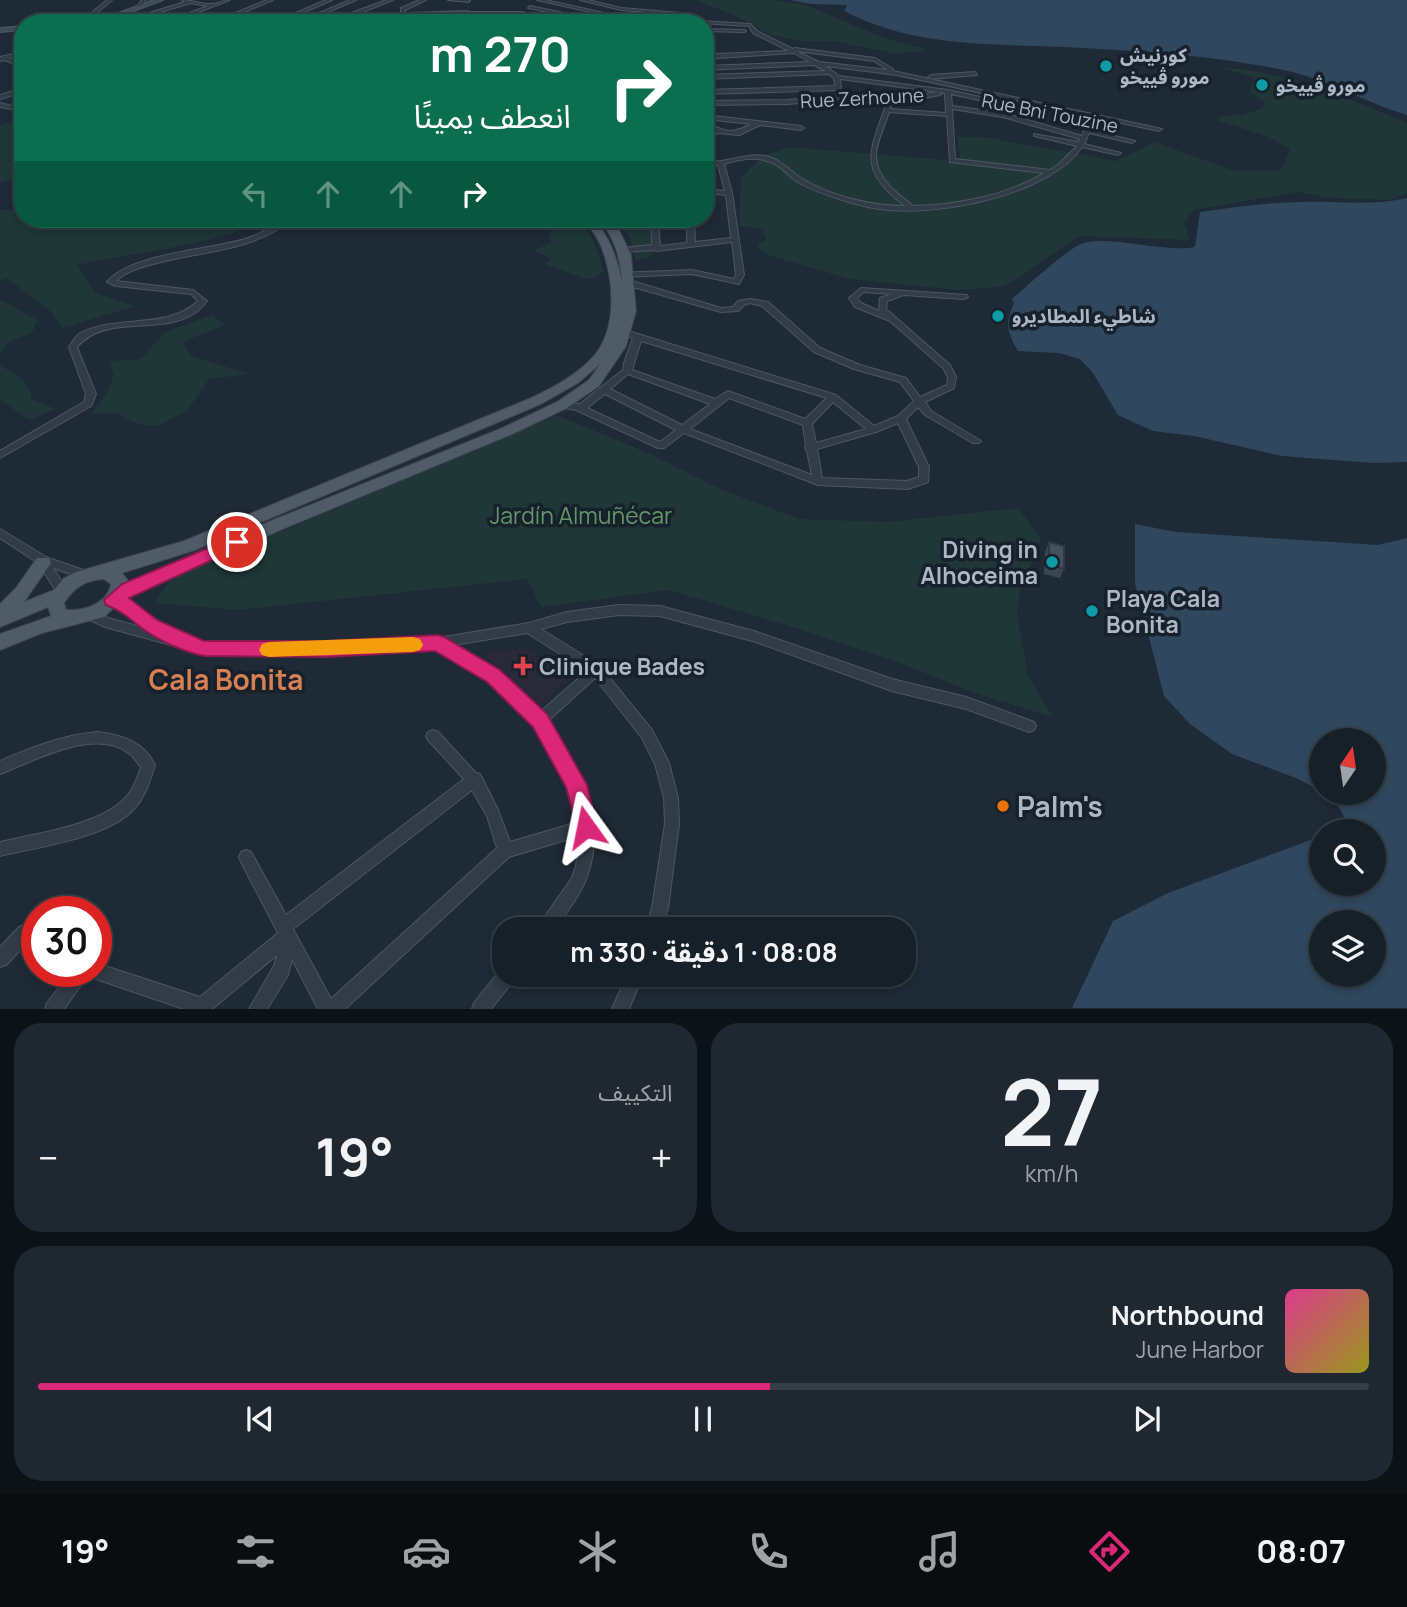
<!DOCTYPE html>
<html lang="ar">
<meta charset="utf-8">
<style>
:root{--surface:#162028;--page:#1f2830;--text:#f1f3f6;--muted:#9ea3a8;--line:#353e45;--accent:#db2777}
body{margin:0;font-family:Manrope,"Noto Sans Arabic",sans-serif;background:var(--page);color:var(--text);direction:rtl;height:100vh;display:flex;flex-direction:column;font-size:26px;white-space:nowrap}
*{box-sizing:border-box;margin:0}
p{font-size:23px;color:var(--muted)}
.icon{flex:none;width:38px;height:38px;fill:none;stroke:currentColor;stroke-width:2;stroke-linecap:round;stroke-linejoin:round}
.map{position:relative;height:1009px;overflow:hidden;direction:ltr}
.panel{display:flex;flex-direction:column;gap:14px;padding:14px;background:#0c1216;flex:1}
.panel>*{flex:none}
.banner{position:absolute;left:14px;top:14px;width:700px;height:214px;border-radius:28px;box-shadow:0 4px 10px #0003,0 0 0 2px var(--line);direction:rtl;background:#0b6e4f;color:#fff;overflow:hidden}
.needle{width:46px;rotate:13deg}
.fabs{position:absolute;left:1309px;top:728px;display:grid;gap:14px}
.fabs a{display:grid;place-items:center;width:77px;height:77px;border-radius:50%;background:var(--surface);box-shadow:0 4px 10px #0003,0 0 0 2px var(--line);font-size:35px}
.speed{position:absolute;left:21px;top:896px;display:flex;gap:14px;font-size:35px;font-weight:700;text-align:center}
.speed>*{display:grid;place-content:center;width:91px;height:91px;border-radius:50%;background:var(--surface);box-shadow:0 4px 10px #0003,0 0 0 2px var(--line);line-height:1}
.speed .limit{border:10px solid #d22;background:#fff;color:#111}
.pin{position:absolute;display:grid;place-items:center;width:60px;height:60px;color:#fff;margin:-30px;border:4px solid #fff;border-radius:50%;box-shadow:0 2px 7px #0007}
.me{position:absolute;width:77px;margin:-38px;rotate:348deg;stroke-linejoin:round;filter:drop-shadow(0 0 5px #0008)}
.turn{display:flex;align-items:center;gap:24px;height:147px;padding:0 28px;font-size:32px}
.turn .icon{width:91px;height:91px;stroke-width:2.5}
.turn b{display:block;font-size:49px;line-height:60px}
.lanes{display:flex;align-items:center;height:66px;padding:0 28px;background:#0003;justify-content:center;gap:35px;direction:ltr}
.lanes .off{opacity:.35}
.big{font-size:52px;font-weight:700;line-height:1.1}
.panel .tile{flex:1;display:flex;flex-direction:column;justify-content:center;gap:10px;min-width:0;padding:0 24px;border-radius:28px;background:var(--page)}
.panel .dial{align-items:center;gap:0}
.dial b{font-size:91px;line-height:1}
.song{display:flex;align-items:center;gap:21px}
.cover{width:84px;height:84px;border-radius:10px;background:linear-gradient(135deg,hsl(330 70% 55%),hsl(60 70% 35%))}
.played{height:7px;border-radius:4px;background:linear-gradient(90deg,var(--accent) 55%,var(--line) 55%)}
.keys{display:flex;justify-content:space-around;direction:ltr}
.heat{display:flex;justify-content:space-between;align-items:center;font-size:38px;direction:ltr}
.panel .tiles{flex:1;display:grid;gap:14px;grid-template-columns:1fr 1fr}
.tile:last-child{grid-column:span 2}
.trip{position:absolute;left:492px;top:917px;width:424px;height:70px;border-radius:28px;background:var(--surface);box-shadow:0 4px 10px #0003,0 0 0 2px var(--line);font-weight:700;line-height:70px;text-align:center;direction:rtl}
.dock{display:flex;height:112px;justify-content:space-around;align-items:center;background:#090d10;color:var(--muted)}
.dock .icon{width:49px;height:49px}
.dock .on{color:var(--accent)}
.dock b{font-size:32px;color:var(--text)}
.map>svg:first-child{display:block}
</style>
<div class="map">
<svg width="1407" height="1009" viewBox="0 0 1407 1009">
<rect width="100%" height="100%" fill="#1e2a36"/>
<path fill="#2a2938" d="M525 648 567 680 541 707 481 652Z"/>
<g fill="#203737">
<path d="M695 0H775L806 5 884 38 929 50 897 54 833 41H801L770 35 736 16Z"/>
<path d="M1223 68C1289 71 1347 98 1407 123V193L1391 200 1331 198 1297 192 1194 210 1184 223 1190 240 1079 236 1017 279 1001 287 957 290 849 279 765 254 757 245 766 240 762 229 739 226 741 178 762 157 788 147 960 161 957 137H984L1117 161 1154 142 1235 171 1281 170 1290 150 1269 137 1217 120 1221 116 1241 115 1263 108 1266 103 1250 92 1254 78Z"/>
<path d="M23 116V179L0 182V125Z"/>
<path d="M0 210H23V219H267C211 247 138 251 77 265L95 293 135 306 63 328 50 311 6 278 0 282Z"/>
<path d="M559 219C590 219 596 245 603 271L594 279 583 278 545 264 552 259 533 250 551 243 548 234Z"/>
<path d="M612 219H648L653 251 651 257 635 261 630 237Z"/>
<path d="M0 299 37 320 32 333 6 343 0 354Z"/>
<path d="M212 315 225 325 182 342 192 356 249 374 209 379 187 411 158 426 137 424 117 413 91 414 107 393 114 375 109 361 141 359 165 332Z"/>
<path d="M0 365C13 374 32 381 31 399L56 409 29 420 0 400Z"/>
<path d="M557 415 650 454 718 488 799 519 888 522 1018 508 1041 538 1020 592 1017 614 1028 676 1053 717 975 693 905 665 802 630 669 590 541 607 527 579 238 610 154 603 171 578Z"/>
</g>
<g fill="#30485e" fill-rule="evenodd">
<path d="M789 0H1407V115C1376 106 1348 91 1318 80 1289 69 1256 65 1225 60 1173 53 1119 50 1066 47 990 44 913 47 844 11L847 5 811 4Z"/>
<path d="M1407 198V462L1374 463 1282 456 1194 436 1153 431 1118 415 1093 373 1080 359 1059 353 1018 351C1008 334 1004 323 1014 304L1012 299C1026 287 1066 250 1081 244 1105 234 1163 253 1195 247L1200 212C1235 207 1269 202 1304 202 1338 201 1374 206 1407 198Z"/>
<path d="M1135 524 1176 532 1378 545 1407 538V1008H1072L1113 921 1168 893 1321 836V884H1374V831H1335L1345 818 1334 798 1324 793H1374V740H1321V791L1296 778 1232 754 1190 724 1164 696 1135 583ZM1321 922H1374V975H1321Z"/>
</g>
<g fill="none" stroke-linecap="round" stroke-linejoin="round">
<defs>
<g id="street">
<path d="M107 0H112L93 16 101 18V20L88 18V16Z"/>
<path d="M142 0H146L140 8H136Z"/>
<path d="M182 0C192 0 202 5 212 4 219 4 223 0 230 0L169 23 165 22 208 6 191 3 150 15 146 14 185 2Z"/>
<path d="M267 0H273L218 23H211Z"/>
<path d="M326 0H332L286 20 282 19Z"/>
<path d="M350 0H356L314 18 310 17Z"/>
<path d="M387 0H393L355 15 351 18 352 23H348L347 18 351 13Z"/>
<path d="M420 0H426L405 10V23H401V8Z"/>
<path d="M448 0H469L470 1 468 2Z"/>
<path d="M537 0H545L618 16 750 24 757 31 793 49 795 48 875 58 893 69V71L1162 129 1159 131 897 75 826 66 839 76 948 90 1032 108 1033 109 1030 111 951 94 952 106 1004 113 1082 136 1087 121 1090 119 1093 121 1090 130 1135 141 1132 143 1089 133 1084 144 1121 153 1118 155 1082 147C1050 194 944 215 889 210 873 209 858 205 842 200 827 195 811 190 798 182 791 178 787 173 781 168 764 155 744 158 724 164L732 193 744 275 739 284 692 274 621 277 617 275 618 273 692 270 734 279 736 275 732 242 656 251 653 250 623 252 619 250 623 248 652 245 651 219H658L660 246 687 243V219H694L695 242 731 238 726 195 705 193V189L725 191 718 165 705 164V160C710 160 716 162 721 161 738 159 752 152 769 157 783 161 790 171 801 178 829 196 872 206 905 206 855 167 871 151 888 99L874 98 787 104 705 105V101L787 100 874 94 909 97 938 92 941 94 940 95 909 101 893 99 890 109 946 113 945 93 840 79 841 88 838 90 705 94V90L835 86 834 78 829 74 705 79V75L826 71 814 65 705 70V66L810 62 794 53 717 58 705 60V57L717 54 789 51 753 33 749 26 618 18ZM796 51 874 61 888 70 819 62ZM952 109 1003 117 1080 139 1079 142 1034 134V136L1077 146 1059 164 1050 170 955 159ZM889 112 947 116 950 162 1044 173C1006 196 956 205 913 206 897 193 875 178 876 154 877 141 885 125 889 112Z"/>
<path d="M580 0H588L621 8 692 14 690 15 621 10Z"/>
<path d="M530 6 597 20 599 21 597 22 528 8Z"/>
<path d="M468 12H522L565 23H556L522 14H466Z"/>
<path d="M705 29 744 30 746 31 744 32 705 31Z"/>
<path d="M23 52V55L9 58 23 64V67L4 60 0 61V57Z"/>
<path d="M975 72 977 75 931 79 928 77 931 75Z"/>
<path d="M23 88V92L0 99V95Z"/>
<path d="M0 103 20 108 17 110 0 107Z"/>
<path d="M705 115 801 126 804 128 801 130 760 125 739 135 717 133 705 148V141L712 132H705V128L714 129 717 127C728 134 740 130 752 124L705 119Z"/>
<path d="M284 219H292C256 250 205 251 161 262 146 266 127 270 116 281L193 290 207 301C204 305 200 310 195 313 161 336 106 313 77 347L96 394 91 406 0 458V451L84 402 86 394 69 347C72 343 75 337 79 334 86 329 97 327 105 325 136 319 174 324 198 301L191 294 116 286 107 282C132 253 209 250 245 239 259 235 272 227 284 219Z"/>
<path d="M626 281H632L721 308 733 307 738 301 750 299 768 302 820 348 860 365 906 378 920 397 947 385 948 377 943 368 890 321 855 307 849 298 861 288 967 295 968 297 964 299 904 295 887 301 886 309 950 365 956 377 954 388 925 402 931 411 981 441 979 443H973L925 415 918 407 906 419 929 467 928 482 908 489 818 485 684 433 664 448H658L576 410 559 407 557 405 559 403 580 404 623 370 624 363 633 338 622 335V331L625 330 836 395 874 426 898 416 914 401 900 382 854 369 814 352 762 306 750 303 744 305 738 311 721 312 626 285ZM863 292 892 294 880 298 879 311 861 303 857 298ZM641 341 827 398 805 419 728 391 715 399 632 370ZM628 374 710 404 682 425 610 389ZM605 394 676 430 660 442 587 408ZM729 398 803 425 806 446 805 448 807 451 812 475 690 429ZM833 402 866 429 816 443 812 424ZM898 423 919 467V477L907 481 822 478 817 449 876 432Z"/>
<path d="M0 529 46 557 89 572 91 575 89 578 85 579 53 568 68 591 66 594 62 596 58 594 38 563 0 538Z"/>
<path d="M113 595 133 604 176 632 178 637 204 644H327L438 638 529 623 567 612 619 605 660 606 757 632 892 679 966 697 1034 722 1036 726 1034 730 1029 732 966 709 892 691 756 642 660 616 619 615 567 622 541 629 600 666 652 730 669 763 678 798 679 824 668 908 661 929H645L652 908 665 824 664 798 655 764 642 738 595 678 547 722C580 762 606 822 588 874 581 895 567 912 554 929H536L572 878 576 866 579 836 509 857 345 1009H318L292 959 288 975 267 1009H249L274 966 277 955 212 1009H184L96 979 90 977 89 974 64 1009H45L47 1003 72 971H96V963L200 997 278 933 241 862 239 857 241 852 246 850 251 852 286 915 464 779 428 740 426 736 428 732 433 730 438 732 476 773 480 774 498 810 510 842 578 822 577 811 570 785 560 764 545 740 528 717 509 697 489 680 437 648 327 654H204L105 627 86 618 84 615 86 612 90 610 108 618 152 630 124 610 109 603 107 600 109 597ZM527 633 587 671 540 712C515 684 486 663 454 645ZM472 790 487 816 497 848 331 999 293 929Z"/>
<path d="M98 732C122 735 144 742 155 765 150 781 145 797 134 809 108 838 37 847 0 856V842C34 834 99 825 123 800 133 791 137 779 141 767 137 763 134 757 130 754 96 726 34 761 0 774V761C32 747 63 735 98 732Z"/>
<path d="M25 925 37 931V948L27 943 6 965 0 967V947L19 927Z"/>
<path d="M504 968V975H515L513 981 491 1009H472L474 1003 501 969Z"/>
<path d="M627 975H643L629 1009H612Z"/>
</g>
<g id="secondary">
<path d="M154 0H163L101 23H91Z"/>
<path d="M468 11 486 23H478L467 15 107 23Z"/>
<path d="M23 26V30L0 32V28Z"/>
</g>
<path id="primary" d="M584 219H594C610 238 617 258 622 282 620 256 615 239 599 219H610L619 230 631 255 636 311 626 346 599 386 567 408 510 435 285 528 122 600 104 617 42 633 0 650V634L51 616 48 607 0 627V604L16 588 37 558H49L51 563 24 602 54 590 63 579 76 572 184 541 531 398C554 387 577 375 594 356 618 328 614 278 601 246 597 236 590 228 584 219ZM601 363 589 380 557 402 500 429 273 520 129 582 122 573 195 550 541 404 578 383ZM104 579 111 584C107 604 85 611 66 610L64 603C74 587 86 580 104 579Z"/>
</defs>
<use href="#street" stroke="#4c5762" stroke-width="2"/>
<use href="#secondary" stroke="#4c5762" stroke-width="2"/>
<use href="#primary" stroke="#3b4550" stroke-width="2"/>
<use href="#street" fill="#313c47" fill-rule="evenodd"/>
<use href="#secondary" fill="#3f4c5a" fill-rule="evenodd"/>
<use href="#primary" fill="#4f5b67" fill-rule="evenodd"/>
</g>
<path fill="#3a4753" d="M1049 542 1064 569 1060 578 1044 574 1045 552Z"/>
<path fill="#445260" stroke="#303943" stroke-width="2" d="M1049 542 1064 546V569L1049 564Z"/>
<path fill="#db2777" stroke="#8e194d" stroke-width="2" d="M237 536 245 542 243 546 129 598 157 620 204 641H327L438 635 444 637 500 670 547 714 587 785 597 827 594 835 586 838 579 835 566 787 533 727 487 682 435 651 327 657 204 656C184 652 160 641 143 629 130 619 122 611 106 605L104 600 122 584Z"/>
<path fill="#f59e0b" d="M413 637 420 639 423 645 420 650 413 652 269 657 262 655 259 650 262 644 269 642Z"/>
<g fill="#0f9aa8" stroke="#17212b" stroke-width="2.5">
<circle cx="1106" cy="66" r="7"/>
<circle cx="1262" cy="85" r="7"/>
<circle cx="998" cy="316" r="7"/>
<circle cx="1052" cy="562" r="7"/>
<circle cx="1092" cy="611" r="7"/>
</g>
<path fill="#e0444e" stroke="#17212b" stroke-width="2.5" d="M519.5 655.5h7v7h7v7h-7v7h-7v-7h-7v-7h7z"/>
<circle fill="#e8710a" stroke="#17212b" stroke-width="2.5" cx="1003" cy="806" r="7"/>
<g text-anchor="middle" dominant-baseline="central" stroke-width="7" stroke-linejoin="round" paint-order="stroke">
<g font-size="19" font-weight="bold" fill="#abb7c4" stroke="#17212b" text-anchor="start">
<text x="1120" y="55">كورنيش<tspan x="1120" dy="22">مورو ڤييخو</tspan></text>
<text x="1276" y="85">مورو ڤييخو</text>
<text x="1012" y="316">شاطيء المطاديرو</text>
</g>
<g font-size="19" fill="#abb7c4" stroke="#17212b">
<text transform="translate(862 98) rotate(-3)">Rue Zerhoune</text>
<text transform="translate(1050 113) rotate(11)">Rue Bni Touzine</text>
</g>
<g font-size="23" fill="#629569" stroke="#17212b">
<text x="581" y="515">Jardín Almuñécar</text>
</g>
<g font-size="23" font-weight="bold" fill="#abb7c4" stroke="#17212b" text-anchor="start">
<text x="1038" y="549" text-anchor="end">Diving in<tspan x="1038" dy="26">Alhoceima</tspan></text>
<text x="1106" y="598">Playa Cala<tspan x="1106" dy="26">Bonita</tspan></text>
<text x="539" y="666">Clinique Bades</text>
</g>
<g font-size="28" font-weight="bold" fill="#d78053" stroke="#17212b">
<text x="226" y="679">Cala Bonita</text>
</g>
<g font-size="28" font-weight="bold" fill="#abb7c4" stroke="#17212b" text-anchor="start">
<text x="1017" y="806">Palm's</text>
</g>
</g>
</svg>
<div class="fabs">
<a><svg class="needle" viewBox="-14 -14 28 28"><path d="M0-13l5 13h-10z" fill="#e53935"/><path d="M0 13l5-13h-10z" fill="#9ea3a8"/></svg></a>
<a><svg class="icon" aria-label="search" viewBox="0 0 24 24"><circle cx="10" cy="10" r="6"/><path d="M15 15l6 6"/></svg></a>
<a><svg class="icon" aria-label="layers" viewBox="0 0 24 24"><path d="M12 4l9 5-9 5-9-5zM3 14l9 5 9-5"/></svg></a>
</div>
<div class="speed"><div class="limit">30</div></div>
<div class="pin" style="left:237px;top:542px;background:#d93025"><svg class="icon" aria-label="arrive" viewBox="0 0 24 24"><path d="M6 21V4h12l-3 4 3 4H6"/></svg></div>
<svg class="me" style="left:586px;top:827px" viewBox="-20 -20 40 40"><path d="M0-17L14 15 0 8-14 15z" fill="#db2777" stroke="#fff" stroke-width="4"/></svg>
<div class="trip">08:08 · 1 دقيقة · 330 m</div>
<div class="banner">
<div class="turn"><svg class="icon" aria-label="right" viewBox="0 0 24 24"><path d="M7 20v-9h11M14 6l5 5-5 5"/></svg><div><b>270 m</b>انعطف يمينًا</div></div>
<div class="lanes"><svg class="icon off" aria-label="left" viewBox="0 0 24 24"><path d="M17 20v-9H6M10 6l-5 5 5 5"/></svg><svg class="icon off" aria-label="ahead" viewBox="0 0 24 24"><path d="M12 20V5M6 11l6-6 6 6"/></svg><svg class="icon off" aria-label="ahead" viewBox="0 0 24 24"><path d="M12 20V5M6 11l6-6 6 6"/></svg><svg class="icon" aria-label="right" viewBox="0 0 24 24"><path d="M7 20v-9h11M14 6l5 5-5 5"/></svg></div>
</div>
</div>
<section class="panel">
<div class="tiles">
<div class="tile dial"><b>27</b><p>km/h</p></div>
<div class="tile"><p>التكييف</p>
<div class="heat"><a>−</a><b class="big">19°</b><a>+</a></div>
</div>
<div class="tile">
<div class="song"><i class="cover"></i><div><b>Northbound</b><p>June Harbor</p></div></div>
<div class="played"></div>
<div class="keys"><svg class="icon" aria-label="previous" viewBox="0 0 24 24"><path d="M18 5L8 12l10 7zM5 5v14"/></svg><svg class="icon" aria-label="pause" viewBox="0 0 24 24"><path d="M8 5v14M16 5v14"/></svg><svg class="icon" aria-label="next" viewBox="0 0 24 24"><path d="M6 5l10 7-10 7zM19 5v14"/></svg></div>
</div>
</div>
</section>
<nav class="dock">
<b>08:07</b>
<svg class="icon on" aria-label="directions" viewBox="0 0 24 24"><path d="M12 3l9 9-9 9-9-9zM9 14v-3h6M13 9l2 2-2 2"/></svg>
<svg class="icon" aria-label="music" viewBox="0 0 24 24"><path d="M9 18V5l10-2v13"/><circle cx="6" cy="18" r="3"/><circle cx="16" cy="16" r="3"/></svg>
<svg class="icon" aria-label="phone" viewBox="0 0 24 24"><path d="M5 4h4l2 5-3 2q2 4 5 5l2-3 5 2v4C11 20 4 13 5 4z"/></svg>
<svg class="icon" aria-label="climate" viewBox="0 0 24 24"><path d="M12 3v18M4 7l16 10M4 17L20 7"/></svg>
<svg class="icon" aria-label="car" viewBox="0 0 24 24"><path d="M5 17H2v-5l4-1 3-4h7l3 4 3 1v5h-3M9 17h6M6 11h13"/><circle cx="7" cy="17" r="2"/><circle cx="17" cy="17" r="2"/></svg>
<svg class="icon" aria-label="filters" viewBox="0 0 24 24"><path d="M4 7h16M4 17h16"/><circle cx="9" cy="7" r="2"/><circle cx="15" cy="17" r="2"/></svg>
<b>19°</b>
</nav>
